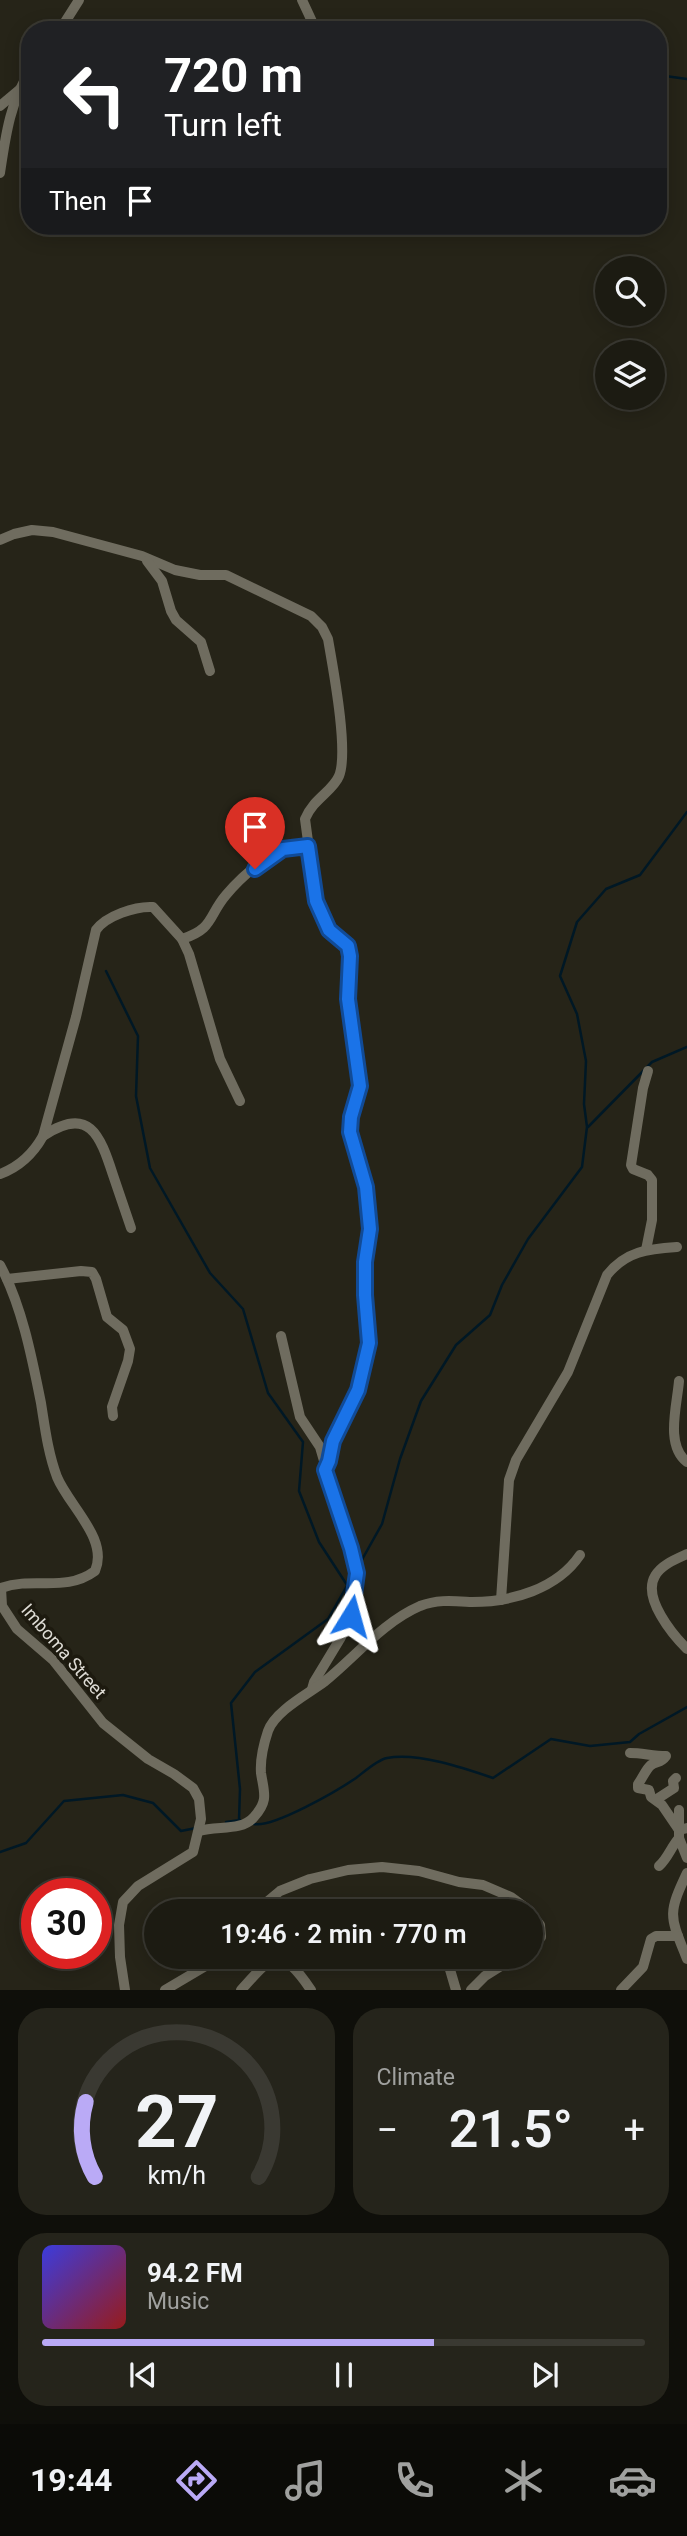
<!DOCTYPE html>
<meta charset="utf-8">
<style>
:root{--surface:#1c1b12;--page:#25241b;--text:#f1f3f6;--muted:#a0a19f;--line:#3a3932;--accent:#baaaf6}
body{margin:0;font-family:Roboto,sans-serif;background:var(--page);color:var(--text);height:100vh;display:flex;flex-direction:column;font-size:26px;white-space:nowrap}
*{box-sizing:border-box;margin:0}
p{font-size:23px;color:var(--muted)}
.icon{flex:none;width:38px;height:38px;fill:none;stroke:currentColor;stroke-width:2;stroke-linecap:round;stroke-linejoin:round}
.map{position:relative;height:1990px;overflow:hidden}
.sheet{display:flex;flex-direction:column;gap:18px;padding:18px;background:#0f0f0a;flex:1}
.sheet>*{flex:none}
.guide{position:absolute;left:21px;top:21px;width:646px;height:214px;border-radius:28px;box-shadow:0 4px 18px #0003,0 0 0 2px var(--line);background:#202124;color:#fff;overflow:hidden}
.tools{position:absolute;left:595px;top:256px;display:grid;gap:14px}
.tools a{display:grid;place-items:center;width:70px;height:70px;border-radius:50%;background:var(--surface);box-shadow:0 4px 18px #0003,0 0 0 2px var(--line);font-size:35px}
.speed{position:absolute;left:21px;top:1878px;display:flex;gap:14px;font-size:35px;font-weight:700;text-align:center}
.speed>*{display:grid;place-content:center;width:91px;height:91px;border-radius:50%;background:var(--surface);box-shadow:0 4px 18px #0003,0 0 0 2px var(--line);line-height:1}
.speed .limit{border:10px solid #d22;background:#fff;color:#111}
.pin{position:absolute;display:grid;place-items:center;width:60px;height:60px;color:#fff;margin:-72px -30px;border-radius:50% 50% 50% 0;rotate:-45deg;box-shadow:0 0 7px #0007}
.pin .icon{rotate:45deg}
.me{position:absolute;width:77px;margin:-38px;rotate:8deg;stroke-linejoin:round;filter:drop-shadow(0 0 5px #0008)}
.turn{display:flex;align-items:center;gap:24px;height:147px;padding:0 28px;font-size:32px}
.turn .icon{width:91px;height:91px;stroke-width:2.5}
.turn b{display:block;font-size:49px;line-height:60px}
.then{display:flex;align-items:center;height:66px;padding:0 28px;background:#0003;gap:14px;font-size:26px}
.big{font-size:52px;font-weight:600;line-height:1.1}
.sheet .widget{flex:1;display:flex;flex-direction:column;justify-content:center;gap:10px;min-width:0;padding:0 24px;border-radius:28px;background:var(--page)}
.sheet .dial{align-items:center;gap:0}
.dial svg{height:182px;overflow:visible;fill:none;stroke:var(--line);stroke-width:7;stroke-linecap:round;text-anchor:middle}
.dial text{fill:var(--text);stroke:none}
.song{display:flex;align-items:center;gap:21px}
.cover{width:84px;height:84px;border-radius:10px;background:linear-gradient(135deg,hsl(240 70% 55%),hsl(0 70% 35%))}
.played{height:7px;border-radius:4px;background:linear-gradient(90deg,var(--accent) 65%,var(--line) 65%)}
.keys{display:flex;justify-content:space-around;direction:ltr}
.heat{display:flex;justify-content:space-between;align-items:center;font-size:38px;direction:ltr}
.sheet .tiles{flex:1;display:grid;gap:18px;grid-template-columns:1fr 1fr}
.widget:last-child{grid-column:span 2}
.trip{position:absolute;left:144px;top:1899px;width:399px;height:70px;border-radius:35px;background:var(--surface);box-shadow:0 4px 18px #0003,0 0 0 2px var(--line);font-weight:600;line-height:70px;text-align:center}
.dock{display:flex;height:112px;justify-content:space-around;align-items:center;background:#0b0b07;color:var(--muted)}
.dock .icon{width:49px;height:49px}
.dock .on{color:var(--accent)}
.dock b{font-size:32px;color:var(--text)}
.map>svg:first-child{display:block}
</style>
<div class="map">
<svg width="687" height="1990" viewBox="0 0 687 1990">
<rect width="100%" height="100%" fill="#262418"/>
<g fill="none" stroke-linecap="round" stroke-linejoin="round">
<g stroke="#001825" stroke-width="2.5">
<path d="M658 75 687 79"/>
<path d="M106 971 138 1036 136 1096 150 1168 210 1273 243 1309 268 1393 303 1442 299 1491 319 1542 347 1585"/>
<path d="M588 1127 652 1062 687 1047"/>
<path d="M359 1565 382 1524 400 1459 421 1401 456 1345 490 1315 502 1285 528 1239 582 1167 587 1127 584 1104 586 1061 577 1014 560 976 577 922 606 889 640 875 687 812"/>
<path d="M239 1820 240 1789 231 1703 255 1672 328 1619 352 1577"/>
<path d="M226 1822 240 1820"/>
<path d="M254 1824C273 1828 337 1791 356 1778 364 1772 377 1760 387 1758 417 1752 464 1768 493 1778L551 1739 590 1746 630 1742 639 1734 687 1707"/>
<path d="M0 1852 26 1843 64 1801 123 1795 153 1803 181 1831 196 1828"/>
</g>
<g stroke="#6f6c5f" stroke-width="10">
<path d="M302 0 316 30"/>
<path d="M60 30 79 0"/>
<path d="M0 106 19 90"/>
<path d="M0 173C5 140 10 100 30 72"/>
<path d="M0 540 14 534 32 530 53 532 142 556 175 570 200 575H226L311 616 322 627 328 639C333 668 349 752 339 776 333 791 313 799 305 819L316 901 329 930 348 946 350 956 348 999 360 1086 351 1117 350 1131 366 1187 370 1229 365 1262V1295L369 1343 358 1390 348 1413 339 1427 325 1470"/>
<path d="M147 561 162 581 171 611 176 620 201 642 210 671"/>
<path d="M182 939C214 929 208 916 226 895 246 871 277 846 308 846"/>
<path d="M43 1136C89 1105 100 1135 113 1175 119 1193 125 1210 131 1228"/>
<path d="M0 1174C19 1167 33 1154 43 1136L76 1017 96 930C106 916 135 906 153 907L182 939 189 954 220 1059 240 1101"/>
<path d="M646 1250 652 1220V1180L648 1175 633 1169 631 1165 643 1088 648 1071"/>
<path d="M0 1265C22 1306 32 1358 41 1403 45 1428 48 1453 57 1477 69 1506 109 1539 95 1571 65 1593 34 1576 1 1588"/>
<path d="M7 1279 81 1271 92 1272 96 1279 107 1317 123 1330 130 1349 128 1361 112 1407 113 1416"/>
<path d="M281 1336 300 1417 320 1447 357 1573 351 1616 340 1639 314 1682 312 1689"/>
<path d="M679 1381C677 1406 665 1445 687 1462"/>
<path d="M687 1554C676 1559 661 1565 655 1576 642 1598 673 1635 687 1649"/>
<path d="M1 1588 2 1606 17 1629 53 1660 103 1723 148 1759 174 1774 193 1788 199 1799 201 1819 193 1852 138 1886 123 1902 119 1925 120 1957 125 1990"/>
<path d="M501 1600 509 1480 516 1460 568 1372 607 1275C626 1251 648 1249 677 1247"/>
<path d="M630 1753C642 1753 653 1756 666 1756 661 1763 657 1761 651 1765 646 1769 642 1779 638 1784V1788L649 1790 651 1797 662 1805 679 1830 687 1828"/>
<path d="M657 1799 674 1788 673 1781 676 1778"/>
<path d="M679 1810V1838L687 1858"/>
<path d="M199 1831C217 1825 241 1832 254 1817 269 1800 264 1793 261 1773 260 1760 264 1743 268 1731 275 1711 308 1694 324 1682 355 1657 383 1622 420 1606 438 1599 454 1601 472 1602 512 1602 557 1589 580 1555"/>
<path d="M659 1866C668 1858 671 1847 679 1838"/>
<path d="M687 1873C667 1915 670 1916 687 1959"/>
<path d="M256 1911 280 1891 310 1879 348 1870 382 1867 419 1871 459 1882 483 1885 511 1897 530 1911"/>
<path d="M530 1912 540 1925 541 1937 530 1947"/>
<path d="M446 1956 456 1990"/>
<path d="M165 1990 209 1964 216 1956"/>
<path d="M241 1990C273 1955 279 1943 311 1990"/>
<path d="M471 1990 485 1976 517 1956"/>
<path d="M621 1990 643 1967 651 1939 656 1936H678"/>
</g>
</g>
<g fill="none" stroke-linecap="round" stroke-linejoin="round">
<defs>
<path id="route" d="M255 869 283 849 308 846 316 901 329 930 348 946 350 956 348 999 360 1086 351 1117 350 1132 366 1187 370 1229 365 1262V1295L369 1343 358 1390 333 1441 329 1461 325 1470 351 1548 357 1573 351 1616"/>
</defs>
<use href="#route" stroke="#114b97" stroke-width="18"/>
<use href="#route" stroke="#1a73e8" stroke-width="12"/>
</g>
<g text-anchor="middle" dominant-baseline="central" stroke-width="7" stroke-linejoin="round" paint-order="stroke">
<g font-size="18" fill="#dedcd5" stroke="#1d1a0f">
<text transform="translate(64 1651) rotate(49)">Imboma Street</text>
</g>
</g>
</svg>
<div class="tools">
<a><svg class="icon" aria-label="search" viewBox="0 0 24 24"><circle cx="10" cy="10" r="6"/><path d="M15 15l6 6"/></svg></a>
<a><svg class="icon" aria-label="layers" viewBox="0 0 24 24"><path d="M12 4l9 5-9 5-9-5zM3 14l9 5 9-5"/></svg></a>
</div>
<div class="speed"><div class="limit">30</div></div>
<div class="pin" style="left:255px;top:869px;background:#d93025"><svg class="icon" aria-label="arrive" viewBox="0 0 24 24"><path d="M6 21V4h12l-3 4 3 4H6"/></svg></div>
<svg class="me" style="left:351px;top:1616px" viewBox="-20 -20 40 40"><path d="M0-17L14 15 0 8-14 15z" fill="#1a73e8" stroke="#fff" stroke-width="4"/></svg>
<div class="trip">19:46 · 2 min · 770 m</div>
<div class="guide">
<div class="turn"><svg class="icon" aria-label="left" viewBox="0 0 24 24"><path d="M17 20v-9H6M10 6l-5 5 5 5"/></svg><div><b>720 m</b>Turn left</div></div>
<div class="then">Then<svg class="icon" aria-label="arrive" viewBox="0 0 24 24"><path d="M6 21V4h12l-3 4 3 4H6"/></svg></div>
</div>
</div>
<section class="sheet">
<div class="tiles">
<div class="widget dial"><svg viewBox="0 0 100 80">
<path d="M14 69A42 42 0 1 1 86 69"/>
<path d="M14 69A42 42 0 0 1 10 36" stroke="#baaaf6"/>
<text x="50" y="56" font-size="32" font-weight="700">27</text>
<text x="50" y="72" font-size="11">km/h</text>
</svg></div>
<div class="widget"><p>Climate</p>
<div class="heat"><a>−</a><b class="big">21.5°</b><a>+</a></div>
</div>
<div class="widget">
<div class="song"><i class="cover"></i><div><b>94.2 FM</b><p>Music</p></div></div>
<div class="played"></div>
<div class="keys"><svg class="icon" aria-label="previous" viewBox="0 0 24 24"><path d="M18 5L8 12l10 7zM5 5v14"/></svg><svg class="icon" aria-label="pause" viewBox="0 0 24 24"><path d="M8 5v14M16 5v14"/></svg><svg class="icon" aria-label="next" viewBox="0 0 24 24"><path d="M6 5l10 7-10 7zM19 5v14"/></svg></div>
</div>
</div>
</section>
<nav class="dock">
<b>19:44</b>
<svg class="icon on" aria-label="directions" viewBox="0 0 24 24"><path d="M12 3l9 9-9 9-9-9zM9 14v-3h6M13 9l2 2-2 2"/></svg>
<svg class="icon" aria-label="music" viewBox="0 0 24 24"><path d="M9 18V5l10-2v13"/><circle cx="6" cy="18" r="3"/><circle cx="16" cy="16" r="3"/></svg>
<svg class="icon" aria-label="phone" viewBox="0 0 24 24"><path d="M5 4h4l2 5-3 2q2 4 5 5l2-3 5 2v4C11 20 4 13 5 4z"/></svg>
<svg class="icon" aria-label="climate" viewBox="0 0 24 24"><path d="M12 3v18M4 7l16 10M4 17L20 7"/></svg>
<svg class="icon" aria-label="car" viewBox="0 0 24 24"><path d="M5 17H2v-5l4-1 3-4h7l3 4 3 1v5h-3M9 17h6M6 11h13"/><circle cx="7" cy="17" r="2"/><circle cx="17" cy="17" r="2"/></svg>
</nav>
